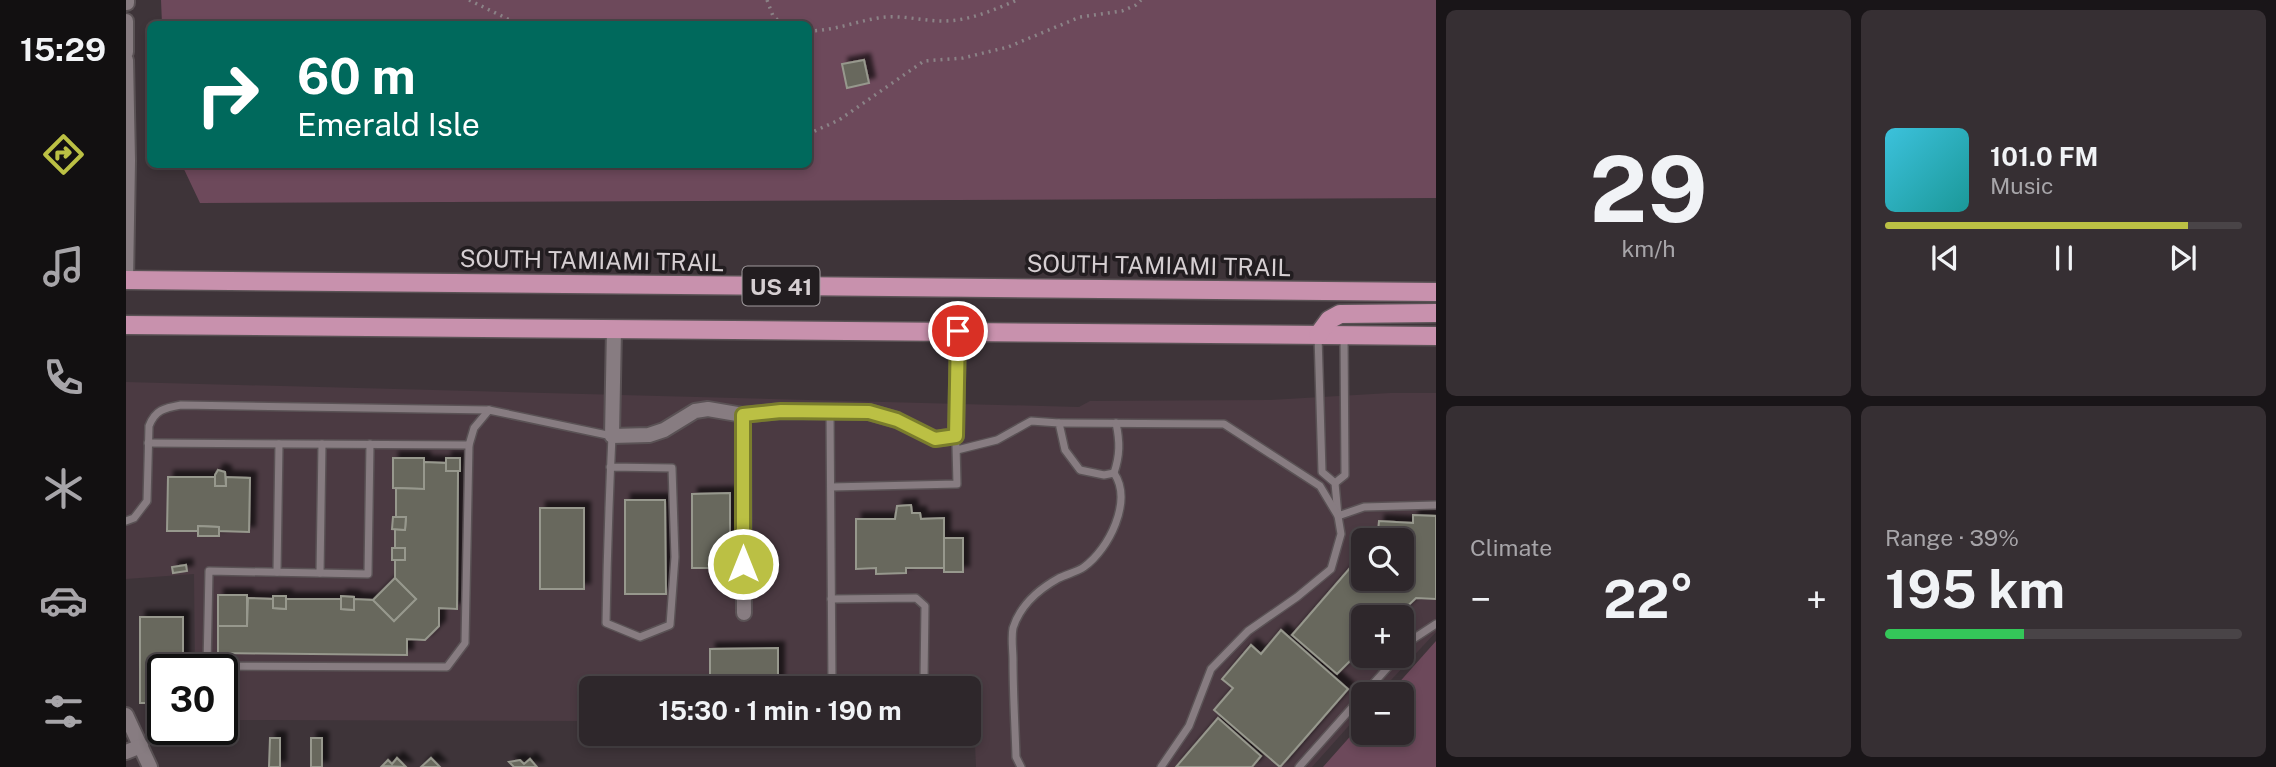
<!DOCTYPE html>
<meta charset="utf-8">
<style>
:root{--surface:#2e272b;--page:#362f33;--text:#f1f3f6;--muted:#a7a5a9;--line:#494447;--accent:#bbc044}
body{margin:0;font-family:"Public Sans",sans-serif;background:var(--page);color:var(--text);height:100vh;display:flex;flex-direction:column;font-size:26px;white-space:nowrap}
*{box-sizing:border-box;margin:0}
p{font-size:23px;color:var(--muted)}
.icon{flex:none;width:38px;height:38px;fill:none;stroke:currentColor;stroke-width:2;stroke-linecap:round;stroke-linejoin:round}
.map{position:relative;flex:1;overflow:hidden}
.side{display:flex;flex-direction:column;gap:10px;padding:10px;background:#191518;width:840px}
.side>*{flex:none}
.hud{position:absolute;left:21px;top:21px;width:665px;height:147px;border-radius:10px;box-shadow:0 4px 10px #0003,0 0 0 2px var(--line);background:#00695c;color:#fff;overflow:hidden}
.buttons{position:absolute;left:1225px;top:528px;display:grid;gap:14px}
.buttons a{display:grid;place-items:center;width:63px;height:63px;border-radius:10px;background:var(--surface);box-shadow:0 4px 10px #0003,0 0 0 2px var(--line);font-size:35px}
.speed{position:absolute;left:21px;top:654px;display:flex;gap:14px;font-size:35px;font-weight:700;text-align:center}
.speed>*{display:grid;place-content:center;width:91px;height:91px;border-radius:50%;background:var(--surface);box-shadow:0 4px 10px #0003,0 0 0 2px var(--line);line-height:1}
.speed .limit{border:4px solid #111;border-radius:10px;background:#fff;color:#111}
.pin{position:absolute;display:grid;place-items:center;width:60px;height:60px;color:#fff;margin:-30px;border:4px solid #fff;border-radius:50%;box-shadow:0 2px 7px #0007}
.me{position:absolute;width:77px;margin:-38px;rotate:0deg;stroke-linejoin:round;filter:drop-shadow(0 0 5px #0008)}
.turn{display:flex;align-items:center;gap:24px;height:147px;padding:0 35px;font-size:32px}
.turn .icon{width:91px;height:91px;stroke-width:2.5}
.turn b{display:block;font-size:49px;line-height:60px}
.big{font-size:52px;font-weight:700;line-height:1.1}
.side .widget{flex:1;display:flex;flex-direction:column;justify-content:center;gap:10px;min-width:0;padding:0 24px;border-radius:10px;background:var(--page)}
.side .dial{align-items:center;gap:0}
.dial b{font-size:91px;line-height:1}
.song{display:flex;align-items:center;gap:21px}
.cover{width:84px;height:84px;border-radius:10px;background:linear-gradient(135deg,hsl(190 70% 55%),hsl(180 70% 35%))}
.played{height:7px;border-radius:4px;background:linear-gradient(90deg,var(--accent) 85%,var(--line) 85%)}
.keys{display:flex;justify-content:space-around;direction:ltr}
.heat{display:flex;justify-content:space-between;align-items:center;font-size:38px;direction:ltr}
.charge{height:10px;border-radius:5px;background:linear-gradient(90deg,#34c759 39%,var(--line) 0)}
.side .tiles{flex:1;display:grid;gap:10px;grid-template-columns:repeat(2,1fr)}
.trip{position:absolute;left:453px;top:676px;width:402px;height:70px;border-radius:10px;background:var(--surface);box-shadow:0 4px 10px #0003,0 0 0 2px var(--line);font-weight:700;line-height:70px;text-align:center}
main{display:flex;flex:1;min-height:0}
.tab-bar{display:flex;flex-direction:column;width:126px;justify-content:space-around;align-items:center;background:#121011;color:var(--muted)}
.tab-bar .icon{width:49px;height:49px}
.tab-bar .on{color:var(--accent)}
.tab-bar b{font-size:32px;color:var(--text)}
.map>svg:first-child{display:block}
</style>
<main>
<nav class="tab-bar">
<b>15:29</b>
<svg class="icon on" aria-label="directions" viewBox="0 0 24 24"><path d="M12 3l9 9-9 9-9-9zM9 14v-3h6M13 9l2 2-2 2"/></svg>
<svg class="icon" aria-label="music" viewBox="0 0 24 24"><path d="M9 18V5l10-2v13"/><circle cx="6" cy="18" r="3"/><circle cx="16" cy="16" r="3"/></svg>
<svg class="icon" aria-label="phone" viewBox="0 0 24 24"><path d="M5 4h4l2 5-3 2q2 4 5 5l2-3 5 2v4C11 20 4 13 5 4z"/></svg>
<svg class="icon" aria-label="climate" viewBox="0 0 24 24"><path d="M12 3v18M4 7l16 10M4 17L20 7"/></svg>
<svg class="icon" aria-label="car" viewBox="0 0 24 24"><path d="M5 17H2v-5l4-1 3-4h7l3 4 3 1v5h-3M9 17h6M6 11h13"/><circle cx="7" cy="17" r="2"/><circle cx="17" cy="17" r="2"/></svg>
<svg class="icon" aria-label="filters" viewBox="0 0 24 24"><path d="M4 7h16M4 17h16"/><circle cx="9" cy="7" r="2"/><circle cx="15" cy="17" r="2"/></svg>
</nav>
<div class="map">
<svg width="1310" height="767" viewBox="0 0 1310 767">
<defs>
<filter id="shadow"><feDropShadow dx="6" dy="-6" stdDeviation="2" flood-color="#0009"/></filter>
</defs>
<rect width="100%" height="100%" fill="#3e3439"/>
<path fill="#4b3a42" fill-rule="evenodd" d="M0 382 953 407 964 401 1144 400 1264 393H1310V632L1251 695H1237V710L1186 767H850L848 722H844V688H466L465 721 96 720V670H69L68 574 0 579ZM1237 541H1276V579H1237ZM1237 618H1276V656H1237Z"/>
<g fill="#6d495b">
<path d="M35 0H1310V198L74 203 56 165 682 164V24H36Z"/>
<path d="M1310 641V767H1197L1237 722V733H1276V695H1262Z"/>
</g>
<g fill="#67685d" stroke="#97988d" stroke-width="2" filter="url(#shadow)">
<path d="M738 60 743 83 721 88 716 64Z"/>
<path d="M267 458H298V489L267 488Z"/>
<rect x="320" y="458" width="14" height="13"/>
<path d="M298 462 320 463V471H332L331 609 313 608V626L299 640 281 639V655L92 653V626H121L122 598 147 599V608L160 609V599H215V609L228 610V599L247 600 268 621 290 599 269 578V560H279V548H269V529L279 530 280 517H270V488L298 489Z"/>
<path d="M92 470 99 472 100 486H89V475Z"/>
<path d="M42 477H89V486H100V477L124 478 123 532 93 531V527L72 526V531H41Z"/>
<path d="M604 493V568H566V494Z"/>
<path d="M499 500H539L540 594H499Z"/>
<path d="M785 505 786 513H794L795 519 818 518V568H780V573L750 574V568L730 569V519H769L771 506Z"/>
<rect x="414" y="508" width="44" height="81"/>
<path d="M1287 515 1310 516V599L1290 598 1269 618H1237V648L1211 674 1166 635 1237 553V579H1276V541H1251L1253 521 1287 523Z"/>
<path d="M267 517H280L279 530 266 529Z"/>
<path d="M72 526 93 527V536H72Z"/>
<rect x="818" y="538" width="19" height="34"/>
<rect x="266" y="548" width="13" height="12"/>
<path d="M60 565 61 571 47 573 46 567Z"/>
<path d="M269 578 290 599 268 621 247 600Z"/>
<rect x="92" y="595" width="29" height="31"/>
<path d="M147 596H160V609L147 608Z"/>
<path d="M215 596 228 597V610L215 609Z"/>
<path d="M14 617H57V670H37V703H14Z"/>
<path d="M1155 630 1222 689 1154 767 1088 710 1107 688 1096 679 1125 645 1135 654Z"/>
<path d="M652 648V688H584V649Z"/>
<path d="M1092 718 1135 756 1126 767H1050Z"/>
<rect x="38" y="730" width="19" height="6"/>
<path d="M144 738H154V767H143Z"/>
<rect x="185" y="738" width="11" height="29"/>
<path d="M271 758 280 767 256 766 262 760 266 764Z"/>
<path d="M305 758 314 767H295Z"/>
<path d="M404 759 411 767H388L383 762 394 760 398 764Z"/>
</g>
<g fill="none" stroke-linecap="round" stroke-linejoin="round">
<defs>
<g id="lane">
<path d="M1192 335 1196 472 1209 483 1212 516 1238 507 1310 505"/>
<path d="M704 412 706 683 711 688"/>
<path d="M933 423 1098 424 1194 486 1212 516 1215 534 1205 569 1171 597 1122 631 1085 669 1063 726 1035 767"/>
<path d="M22 443 343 445"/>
<path d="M244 444 242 574 83 571 81 666 321 667 339 643 343 445 348 428 363 410"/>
<path d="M831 450 871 440 905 421 933 423 939 450 954 470 978 475 988 473C1007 501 983 549 958 567 951 572 941 574 933 578 913 589 894 606 887 628 885 638 887 650 887 660 887 692 889 724 890 757L895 767"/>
<path d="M988 473C994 455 994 442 990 423"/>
<path d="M1209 483 1219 475 1218 335"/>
<path d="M705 487 831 484 830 446"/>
<path d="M0 521 8 518 21 501 23 426C29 410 38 408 55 405L363 410 486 436C483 499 481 561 480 623L514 637 544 625 549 557 546 468 484 467"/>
<path d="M151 572 153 444"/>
<path d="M194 573 196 444"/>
<path d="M705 599 790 598 799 606 798 679 793 687 791 688"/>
<path d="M1276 652 1287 639 1310 624"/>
<path d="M1237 695 1272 656"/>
<path d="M1173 767 1237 695"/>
</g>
<g id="street">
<path d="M1 3V0"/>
<path d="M0 52V21"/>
<path d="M0 60 2 161 0 281"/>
<path d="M488 328 486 436 523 435 538 430 569 411 582 409 617 415 655 411 743 412 771 420 809 439 830 436 832 332"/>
<path d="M617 415 618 613"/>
<path d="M0 715 24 767"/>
<path d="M0 752 15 746"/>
</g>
<g id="primary">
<path d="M0 280 1310 292"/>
<path d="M0 325 1310 336"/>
<path d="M1192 335 1203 320 1214 314 1310 313"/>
</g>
</defs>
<use href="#lane" stroke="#5a5255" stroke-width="10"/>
<use href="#street" stroke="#5a5255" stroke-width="18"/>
<use href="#primary" stroke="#5a5255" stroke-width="21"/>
<g stroke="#8b8387" stroke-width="3.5" stroke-dasharray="2 5" stroke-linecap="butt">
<path d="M343 0 392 24"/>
<path d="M641 0 647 16 656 24"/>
<path d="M682 31C707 31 728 22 752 18 774 14 795 21 817 21 843 21 868 10 891 0"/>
<path d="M682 134 713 120 798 61 837 58 882 47 954 17 996 11 1010 5 1015 0"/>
</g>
<use href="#lane" stroke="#877c81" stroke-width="7"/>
<use href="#street" stroke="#877c81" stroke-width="14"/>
<use href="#primary" stroke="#c891ad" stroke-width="18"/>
</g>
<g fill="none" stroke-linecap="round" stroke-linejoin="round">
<defs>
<path id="route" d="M617 564V415L655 411 743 412 771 420 809 439 830 436 832 331"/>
</defs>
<use href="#route" stroke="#7a7d2c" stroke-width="18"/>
<use href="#route" stroke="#bbc044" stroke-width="12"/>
</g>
<g text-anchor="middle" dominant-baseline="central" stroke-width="7" stroke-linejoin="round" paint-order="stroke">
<rect fill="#221d20" stroke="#a09a9d" stroke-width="2" x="616.5" y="266.5" width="77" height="39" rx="5"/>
<g font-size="23" font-weight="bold" fill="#d6cfd2">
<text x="655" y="286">US 41</text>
</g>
<g font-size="24" fill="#d6cfd2" stroke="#221d20">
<text transform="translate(466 260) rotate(1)">SOUTH TAMIAMI TRAIL</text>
<text transform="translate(1033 265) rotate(1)">SOUTH TAMIAMI TRAIL</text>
</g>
</g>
</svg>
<div class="buttons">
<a><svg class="icon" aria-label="search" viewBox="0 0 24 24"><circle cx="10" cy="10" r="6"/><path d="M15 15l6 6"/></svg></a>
<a>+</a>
<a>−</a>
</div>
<div class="speed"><div class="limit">30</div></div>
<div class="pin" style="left:832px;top:331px;background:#d93025"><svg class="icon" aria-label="arrive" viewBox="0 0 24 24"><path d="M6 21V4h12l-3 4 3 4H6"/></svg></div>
<svg class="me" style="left:617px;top:564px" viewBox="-20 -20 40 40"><circle r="17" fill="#bbc044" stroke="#fff" stroke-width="3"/><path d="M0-11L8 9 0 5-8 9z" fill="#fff"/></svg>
<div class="trip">15:30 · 1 min · 190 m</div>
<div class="hud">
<div class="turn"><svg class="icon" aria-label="right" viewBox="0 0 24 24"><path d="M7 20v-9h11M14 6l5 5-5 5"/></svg><div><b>60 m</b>Emerald Isle</div></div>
</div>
</div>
<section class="side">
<div class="tiles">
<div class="widget dial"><b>29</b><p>km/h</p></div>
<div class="widget">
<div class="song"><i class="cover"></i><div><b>101.0 FM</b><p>Music</p></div></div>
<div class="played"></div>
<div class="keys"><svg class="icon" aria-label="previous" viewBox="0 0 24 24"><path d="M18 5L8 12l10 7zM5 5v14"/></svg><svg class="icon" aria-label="pause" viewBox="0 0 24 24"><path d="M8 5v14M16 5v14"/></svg><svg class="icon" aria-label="next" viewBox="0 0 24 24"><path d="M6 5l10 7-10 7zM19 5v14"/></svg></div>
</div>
<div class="widget"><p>Climate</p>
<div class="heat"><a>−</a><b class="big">22°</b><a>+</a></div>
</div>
<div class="widget"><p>Range · 39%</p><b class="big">195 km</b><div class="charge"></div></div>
</div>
</section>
</main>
